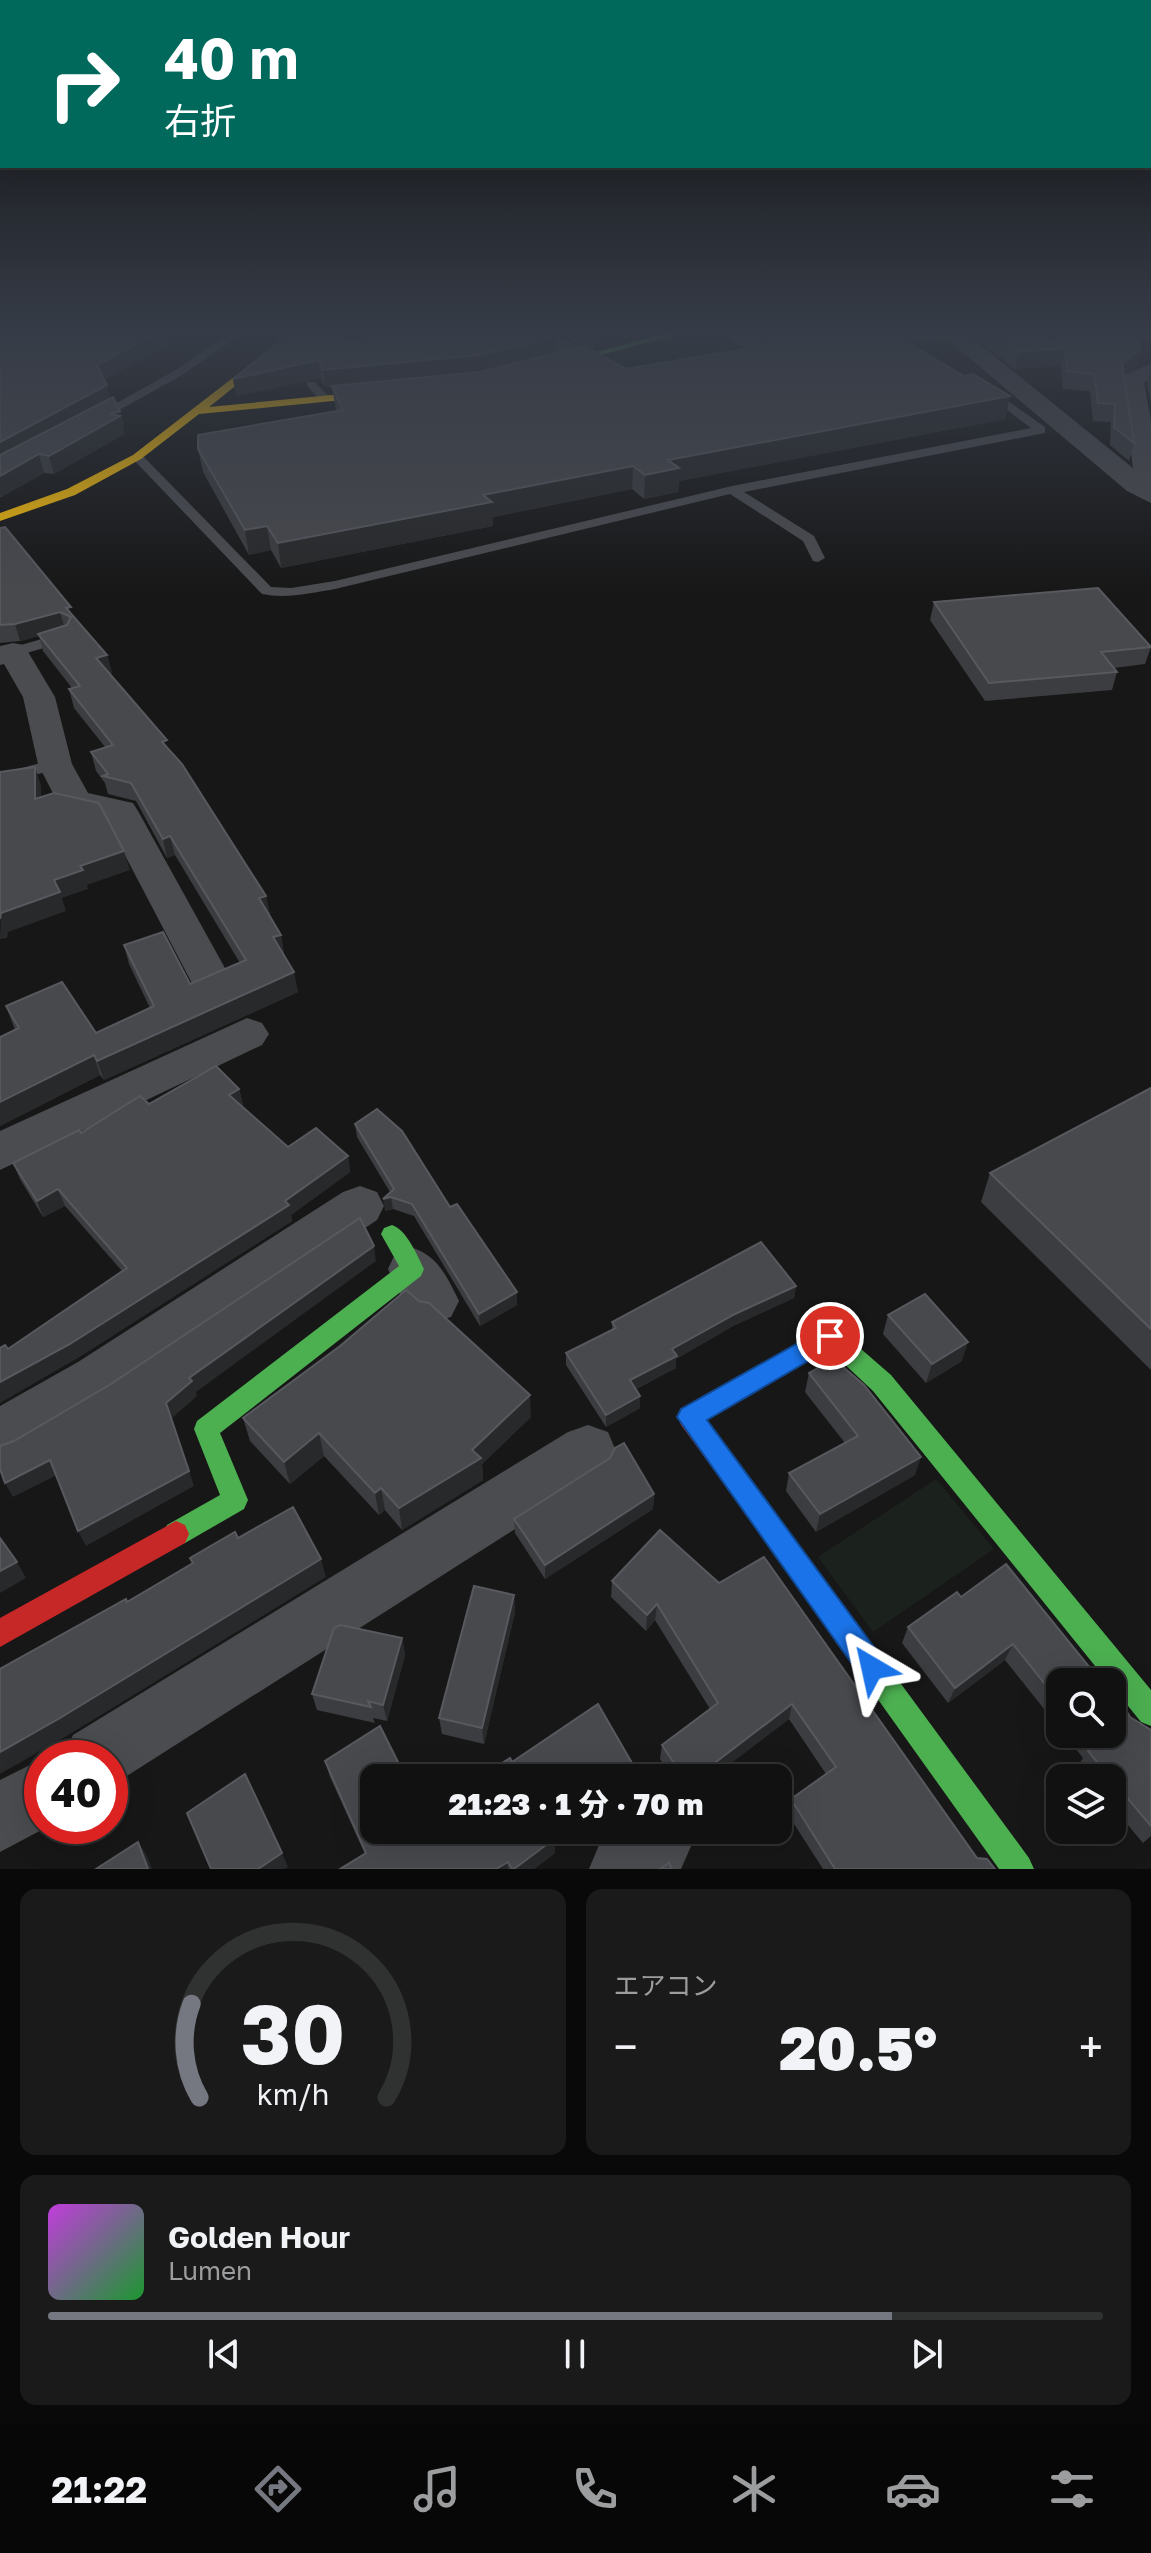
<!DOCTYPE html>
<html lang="ja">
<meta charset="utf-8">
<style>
:root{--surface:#111;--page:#1a1a1a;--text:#f1f3f6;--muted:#9c9d9f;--line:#303131;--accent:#757880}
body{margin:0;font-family:"Golos Text","Noto Sans JP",sans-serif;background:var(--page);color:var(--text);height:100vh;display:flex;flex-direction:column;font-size:30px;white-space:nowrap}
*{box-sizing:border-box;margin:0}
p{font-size:26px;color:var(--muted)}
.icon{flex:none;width:44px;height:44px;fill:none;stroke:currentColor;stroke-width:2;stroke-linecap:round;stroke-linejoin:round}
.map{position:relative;height:1869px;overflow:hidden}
.details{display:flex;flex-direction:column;gap:20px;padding:20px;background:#090909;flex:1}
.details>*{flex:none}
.banner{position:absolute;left:0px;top:0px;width:1152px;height:168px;box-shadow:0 8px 32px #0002,0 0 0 2px var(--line);background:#00695c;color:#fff;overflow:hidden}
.buttons{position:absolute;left:1046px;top:1668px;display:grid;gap:16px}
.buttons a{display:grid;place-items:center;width:80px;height:80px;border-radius:16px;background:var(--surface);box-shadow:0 8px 32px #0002,0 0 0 2px var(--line);font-size:40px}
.speed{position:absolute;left:24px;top:1740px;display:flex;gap:16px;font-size:40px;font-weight:700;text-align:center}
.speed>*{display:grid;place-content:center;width:104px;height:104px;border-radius:50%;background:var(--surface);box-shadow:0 8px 32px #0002,0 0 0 2px var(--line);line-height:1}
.speed .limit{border:12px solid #d22;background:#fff;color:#111}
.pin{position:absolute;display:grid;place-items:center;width:68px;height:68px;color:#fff;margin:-34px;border:4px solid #fff;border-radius:50%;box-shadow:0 2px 8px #0007}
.me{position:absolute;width:88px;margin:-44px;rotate:324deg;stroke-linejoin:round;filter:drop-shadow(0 0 6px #0008)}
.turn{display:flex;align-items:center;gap:28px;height:168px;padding:0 32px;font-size:36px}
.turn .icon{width:104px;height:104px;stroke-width:2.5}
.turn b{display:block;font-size:56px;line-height:68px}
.big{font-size:60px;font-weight:800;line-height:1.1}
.details .card{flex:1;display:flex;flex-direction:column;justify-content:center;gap:12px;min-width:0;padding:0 28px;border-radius:16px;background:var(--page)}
.details .dial{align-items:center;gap:0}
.dial svg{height:208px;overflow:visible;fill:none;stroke:var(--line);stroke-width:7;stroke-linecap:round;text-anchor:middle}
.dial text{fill:var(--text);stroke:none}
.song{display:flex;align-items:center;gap:24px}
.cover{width:96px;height:96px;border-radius:12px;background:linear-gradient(135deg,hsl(290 70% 55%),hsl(130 70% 35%))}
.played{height:8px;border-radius:4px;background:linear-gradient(90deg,var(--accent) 80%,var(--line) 80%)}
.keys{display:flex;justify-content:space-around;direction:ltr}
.heat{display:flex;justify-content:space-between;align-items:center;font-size:44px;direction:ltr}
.details .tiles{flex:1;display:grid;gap:20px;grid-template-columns:1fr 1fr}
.card:last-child{grid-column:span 2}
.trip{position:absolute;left:360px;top:1764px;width:432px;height:80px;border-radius:16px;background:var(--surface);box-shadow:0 8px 32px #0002,0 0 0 2px var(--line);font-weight:800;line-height:80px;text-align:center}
.dock{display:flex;height:128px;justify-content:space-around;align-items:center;background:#070707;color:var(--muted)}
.dock .icon{width:56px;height:56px}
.dock .on{color:var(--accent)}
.dock b{font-size:36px;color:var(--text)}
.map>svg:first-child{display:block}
</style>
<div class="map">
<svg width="1151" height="1869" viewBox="0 0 1151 1869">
<rect width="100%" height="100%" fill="#171717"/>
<g fill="#1b211c">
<path d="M692 333H729L745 344 785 342 631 383 594 355Z"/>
<path d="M936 1479 994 1549 873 1632 818 1557Z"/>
</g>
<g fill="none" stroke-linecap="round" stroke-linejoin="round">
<g fill="#4b4c50" fill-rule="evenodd">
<path d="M231 333H243L182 375 98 422 88 419 174 371Z"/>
<path d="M307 382H315L329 397V401H321L307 386Z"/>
<path d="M998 394 1045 427V433L744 492 814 536 825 558 818 562 813 561 803 541 730 494 335 589C311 593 286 599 262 594L131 457 141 454 271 587 291 588 335 581 732 486 1031 428 994 400 992 398Z"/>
<path d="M66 632 74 637 71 640 13 657 5 652 7 649Z"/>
<path d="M55 759 61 760 64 764 61 768 0 784V774Z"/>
</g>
<g fill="#4b4c50" fill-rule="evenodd">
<path d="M534 333H558L588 356 577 363 569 361Z"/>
<path d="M726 333H966L1133 468 1121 380 1124 375 1151 363V379L1144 383 1151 420V503L1127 491 948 340 746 347 738 346Z"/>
<path d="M13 643 24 645 55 697 72 764 88 793 133 803 138 811 231 979 225 989 210 993 195 989 106 819 61 809 38 764 23 697 4 664 0 665V646Z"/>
<path d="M247 1018 262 1023 269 1034 262 1045 0 1170V1131Z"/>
<path d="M360 1186 377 1192 384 1206 377 1220 116 1396 20 1453 0 1461V1406L78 1362 343 1192Z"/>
<path d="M413 1248C439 1257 447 1277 459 1301L451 1317C446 1318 438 1323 432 1323 409 1322 397 1287 388 1269L395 1254Z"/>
<path d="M588 1425 608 1432 616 1451 608 1470 119 1781 110 1785V1758H63L73 1735 568 1432Z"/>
<path d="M42 1759V1826H49L0 1852V1780Z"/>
<path d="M619 1830H686L692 1844 681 1869H589L599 1845Z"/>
</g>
<g fill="#4caf50" fill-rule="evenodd">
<path d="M668 333H683L537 372 532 369Z"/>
<path d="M392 1225C407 1230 417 1255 424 1269L421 1276 220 1433 248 1500 244 1509 185 1543 176 1547 167 1543 163 1534 167 1525 220 1495 194 1429 197 1421 399 1266 381 1234 384 1228Z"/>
<path d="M830 1326 838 1329 891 1375 1151 1690V1726L1141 1722 1112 1686V1682H1108L873 1391 822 1343 818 1336 822 1329Z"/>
<path d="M726 1454 735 1458 1029 1858 1034 1869H999L717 1474 713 1466 717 1458Z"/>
</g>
<path fill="#ffc107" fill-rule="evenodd" d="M291 333H302L209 407 394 389 399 392 394 395 199 414 141 459 75 495 0 521V513L67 489 133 455Z"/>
<g fill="#c62828" fill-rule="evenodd">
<path d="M830 1326 838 1329 842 1336 838 1343 707 1420 739 1466 735 1474 726 1478 717 1474 681 1425 678 1417 681 1409Z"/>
<path d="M176 1521 185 1525 189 1534 185 1543 0 1647V1618Z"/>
</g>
</g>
<g fill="#3c3d40">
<path d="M0 333 105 380 110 398 120 411 124 429H123L124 434 54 474 44 473 1 497H0Z"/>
<path d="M562 333H649L585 346 626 369 759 347 760 333H891L964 376 1010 396 1005 419 679 481 678 492 644 499 632 489 493 517V526L281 568 271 550 249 555 203 472 198 449 336 411 332 387H325L321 378 236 396 383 334 555 337V353L581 347Z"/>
<path d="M970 333H1130L1141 349 1136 366 1124 376 1134 443 1129 461 1110 445 1111 422 1093 421 1090 391 1063 389 1061 365 1015 369Z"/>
<path d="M1138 333H1151V343Z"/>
<path d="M1151 371V404L1147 385Z"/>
<path d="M0 528 107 655 112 673H109L169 749 266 896 270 915 281 935 284 954H283L298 992 104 1080 100 1075 0 1126V1037L15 1030 6 1006 96 1033 150 1008 129 964 124 945 190 984 240 963 175 855 167 858 136 801 108 794 105 783 96 771 91 752 105 747 74 708 69 689 72 688 43 651 39 636 20 641 0 643Z"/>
<path d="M934 602 1151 647 1145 664 1114 668 1117 672 1112 690 985 701 930 620Z"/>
<path d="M1151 1088V1370L981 1202 990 1173Z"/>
<path d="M239 1089 243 1105 242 1106 288 1147 348 1156 350 1172 291 1215 292 1221 76 1359 8 1349 122 1271 65 1206 43 1217 20 1179 13 1163 149 1104Z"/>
<path d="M355 1124 450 1207 517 1305 480 1326 414 1216 393 1209 385 1211 390 1192 357 1137Z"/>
<path d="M796 1286 794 1298 733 1326 676 1359V1368L636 1389 640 1396V1408L606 1427 566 1365V1353L612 1330V1322Z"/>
<path d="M888 1315 962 1361 926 1383 883 1334Z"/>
<path d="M809 1373 915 1475 816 1532 786 1491 789 1473 845 1443 805 1392Z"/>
<path d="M531 1417 482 1464 483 1480 402 1530 385 1510 379 1515 324 1456 290 1484 250 1441 243 1418Z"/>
<path d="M654 1494 653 1509 545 1579 515 1533 514 1519Z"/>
<path d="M660 1530 977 1858 995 1869H823L787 1813 791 1799 826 1774 789 1719 711 1778H673L660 1759 662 1745 710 1709 655 1620 646 1631 611 1597 612 1581Z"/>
<path d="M514 1595 515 1612 484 1744 442 1734 439 1718Z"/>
<path d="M961 1597 1090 1668 1121 1702 1130 1717 1151 1730V1836L1143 1843 1112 1806V1778H1088L1078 1766 1083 1758 1064 1734H1112L1060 1682V1729L1005 1660 948 1703 902 1643 908 1627Z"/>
<path d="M402 1638 405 1655 387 1721 373 1718 375 1723 317 1710 312 1694Z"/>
<path d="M325 1761 374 1830 554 1841 555 1853 534 1869H340L365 1854 330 1777Z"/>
</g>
<g fill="#28292a">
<path d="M157 333H190L99 383 95 366Z"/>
<path d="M347 333H383L384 341 348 350 344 337Z"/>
<path d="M581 333H649L581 347Z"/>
<path d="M555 337V354L480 372 325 387 323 370Z"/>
<path d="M1065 348 1061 365 1015 369 1019 352Z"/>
<path d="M1141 349 1136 366 1118 380 1122 363Z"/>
<path d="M319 360 321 378 236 396 233 379Z"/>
<path d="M107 385 111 402 0 463V442Z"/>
<path d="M1010 396 1005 419 679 481 678 492 644 499 645 475 668 460Z"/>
<path d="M120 411 124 429H123L124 434 54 474 49 456 109 414Z"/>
<path d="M39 454 44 473 1 497 0 492V476Z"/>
<path d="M633 466 632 489 493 517V526L281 568 278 543 483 495Z"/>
<path d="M267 526 271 550 249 555 245 530Z"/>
<path d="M60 612 65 629 38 634 39 636 20 641 15 624Z"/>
<path d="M107 655 112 673 100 676 96 658Z"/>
<path d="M35 767 41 786V818L35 799Z"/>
<path d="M170 836 175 855 167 858 163 839Z"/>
<path d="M124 851 130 870 87 885 88 889 62 898 66 911 8 932 7 938 0 939 1 913 54 880 80 866Z"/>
<path d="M266 896 270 915 259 898Z"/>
<path d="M281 935 284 954 276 957 273 937Z"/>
<path d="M294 972 298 992 104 1080 97 1061Z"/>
<path d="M94 1055 100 1075 0 1126V1102Z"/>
<path d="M239 1089 243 1105 233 1112 229 1095Z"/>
<path d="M348 1156 350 1172 291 1215 292 1221 76 1359 0 1403V1382L285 1201Z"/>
<path d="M58 1189 65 1206 43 1217 37 1201Z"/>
<path d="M391 1197 393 1209 385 1211 383 1199Z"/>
<path d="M374 1246 376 1261 196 1392 197 1396 172 1418 194 1486 86 1546 78 1531 166 1403 189 1378Z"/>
<path d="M796 1286 794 1298 733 1326 676 1359V1368L629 1392 630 1380 672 1349 735 1314Z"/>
<path d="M517 1292V1305L480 1326 479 1314Z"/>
<path d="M968 1342 962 1361 926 1383 932 1364Z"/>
<path d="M530 1395 531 1417 482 1464 483 1480 402 1530 399 1508 472 1450Z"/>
<path d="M640 1396V1408L606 1427V1415Z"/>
<path d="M319 1433 324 1456 290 1484 284 1462Z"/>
<path d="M921 1457 915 1475 816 1532 820 1514Z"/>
<path d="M50 1460 57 1475 13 1497 5 1483Z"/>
<path d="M381 1488 385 1510 379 1515 375 1493Z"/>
<path d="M654 1494 653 1509 545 1579V1565Z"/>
<path d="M321 1559 326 1577 70 1734 0 1774V1752Z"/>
<path d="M17 1562 26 1578 0 1593V1571Z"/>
<path d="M514 1595 515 1612 484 1744 482 1728Z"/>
<path d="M657 1604 655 1620 646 1631 647 1615Z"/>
<path d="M402 1638 405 1655 387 1721 383 1705Z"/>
<path d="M1013 1644 1005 1660 948 1703 955 1688Z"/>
<path d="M792 1704 789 1719 711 1778H695Z"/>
<path d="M636 1770V1778H624Z"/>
<path d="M549 1830H570L554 1841 555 1853 534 1869H514Z"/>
<path d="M138 1842 147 1856 152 1869H148Z"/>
<path d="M282 1853 288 1867 285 1869H258Z"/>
<path d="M508 1862V1869H496Z"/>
</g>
<g fill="#48494d" stroke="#57595e" stroke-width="2">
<path d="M0 333H157L95 366H97L107 385 0 442Z"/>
<path d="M291 333H350H347L344 337 351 342 391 333 402 334 405 333H549L555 337 480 355 323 370 319 360 233 379Z"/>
<path d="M762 333H891L964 376 973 374 1010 396 668 460 679 468 645 475 633 466 483 495 492 502 278 543 267 526 245 530 198 449V435L343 410 332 386 480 372 585 346 626 369 769 345Z"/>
<path d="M994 333H1034L1048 343 1062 340 1061 336 1057 333H1130L1136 338 1141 349 1122 363 1134 443 1114 427 1115 404 1098 403 1094 374 1067 371 1065 348 1019 352Z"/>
<path d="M113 397 120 411 109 414 120 416 49 456 39 454 0 476V455Z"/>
<path d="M5 527 71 607 66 608 107 655 96 658 167 740 162 742 182 764 266 896 259 898 281 935 273 937 294 972 97 1061 94 1055 0 1102V1037L19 1028 6 1006 62 982 96 1033 154 1006 124 945 163 932 190 984 246 960 170 836 163 839 131 783 103 776 108 774 91 752 113 745 69 689 80 686 38 634 67 625 71 617 60 612 15 624 0 625V528Z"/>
<path d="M1098 588 1151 647 1101 652 1117 672 989 683 934 602Z"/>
<path d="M35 767V799L54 793 99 803 124 851 80 866 83 870 54 880 60 892 1 913 0 919V772Z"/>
<path d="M216 1066 239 1089 229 1095 288 1147 316 1128 348 1156 285 1201 289 1205 70 1344 0 1382V1348L5 1345 8 1349 127 1268 58 1189 37 1201 13 1163 79 1130 81 1133 140 1096 149 1104Z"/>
<path d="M1151 1088V1329L990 1173Z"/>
<path d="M377 1109 402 1131 450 1207 457 1204 517 1292 479 1314 412 1204 391 1197 383 1199 394 1189 355 1124Z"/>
<path d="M360 1218 374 1246 189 1378 192 1381 166 1403 189 1471 78 1531 50 1460 5 1483 0 1469V1446L14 1441 111 1384Z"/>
<path d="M761 1242 796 1286 735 1314 672 1349 677 1356 630 1380 640 1396 606 1415 566 1353 616 1328 612 1322Z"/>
<path d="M406 1290 419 1301 429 1303 530 1395 472 1450 481 1458 399 1508 381 1488 375 1493 319 1433 284 1462 243 1418 340 1346Z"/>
<path d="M925 1294 968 1342 932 1364 888 1315Z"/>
<path d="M834 1359 864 1385 921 1457 820 1514 789 1473 858 1436 809 1373Z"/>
<path d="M624 1443 654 1494 545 1565 514 1519 610 1458 615 1448Z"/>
<path d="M293 1507 321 1559 60 1718 0 1752V1669L126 1599 127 1602 193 1563 190 1558 235 1532 238 1538Z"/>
<path d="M660 1530 719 1583 764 1557 977 1858 987 1859 995 1869H835L791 1799 836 1767 792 1704 695 1778H684L662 1745 718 1703 657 1604 647 1615 612 1581Z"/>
<path d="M0 1538 17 1562 0 1571Z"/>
<path d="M1006 1564 1090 1668 1112 1670 1119 1678 1121 1702 1130 1717 1151 1730V1826L1112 1780V1778H1110L1088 1751 1094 1746 1085 1734H1112V1682H1060V1703L1013 1644 955 1688 908 1627 957 1592 961 1597Z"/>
<path d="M474 1586 514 1595 482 1728 439 1718Z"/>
<path d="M340 1625 402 1638 383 1705 368 1701 371 1707 312 1694 334 1628Z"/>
<path d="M598 1704 636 1770 624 1778H479L510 1758 512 1762Z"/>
<path d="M380 1726 406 1778H374V1830H549L554 1839 514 1869H512L508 1862 496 1869H340L366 1853 325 1761Z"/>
<path d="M245 1774 282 1853 258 1869H211L187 1813Z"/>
<path d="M138 1842 148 1869H96Z"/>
<path d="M669 1863 672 1869H660Z"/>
</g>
<linearGradient id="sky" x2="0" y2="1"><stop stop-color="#0d0d0d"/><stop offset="0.56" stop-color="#363c47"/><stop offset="1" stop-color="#363c47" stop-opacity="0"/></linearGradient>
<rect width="1151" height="594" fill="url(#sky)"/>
<path fill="#1a73e8" stroke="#114b97" stroke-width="2" d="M830 1325 839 1328 842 1336 839 1343 707 1420 882 1658 886 1668 882 1678 872 1682 862 1678 677 1417 681 1409Z"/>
</svg>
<div class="buttons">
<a><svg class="icon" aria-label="search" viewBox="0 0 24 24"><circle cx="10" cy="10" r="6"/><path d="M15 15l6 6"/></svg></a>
<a><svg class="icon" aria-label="layers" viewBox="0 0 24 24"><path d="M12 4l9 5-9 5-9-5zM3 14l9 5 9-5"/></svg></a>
</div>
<div class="speed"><div class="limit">40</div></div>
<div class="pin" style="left:830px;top:1336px;background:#d93025"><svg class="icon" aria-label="arrive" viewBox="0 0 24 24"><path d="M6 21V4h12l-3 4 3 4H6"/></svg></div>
<svg class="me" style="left:872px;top:1668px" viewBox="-20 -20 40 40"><path d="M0-17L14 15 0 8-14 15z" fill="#1a73e8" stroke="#fff" stroke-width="4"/></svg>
<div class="trip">21:23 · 1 分 · 70 m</div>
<div class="banner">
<div class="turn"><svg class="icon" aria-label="right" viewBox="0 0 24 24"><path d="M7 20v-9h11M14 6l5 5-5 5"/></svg><div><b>40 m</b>右折</div></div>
</div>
</div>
<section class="details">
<div class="tiles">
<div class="card dial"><svg viewBox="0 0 100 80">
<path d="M14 69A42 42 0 1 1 86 69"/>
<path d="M14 69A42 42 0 0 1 11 33" stroke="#757880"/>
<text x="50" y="56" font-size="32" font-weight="700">30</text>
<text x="50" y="72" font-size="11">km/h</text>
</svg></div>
<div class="card"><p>エアコン</p>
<div class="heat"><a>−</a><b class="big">20.5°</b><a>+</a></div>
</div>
<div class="card">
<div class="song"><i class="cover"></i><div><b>Golden Hour</b><p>Lumen</p></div></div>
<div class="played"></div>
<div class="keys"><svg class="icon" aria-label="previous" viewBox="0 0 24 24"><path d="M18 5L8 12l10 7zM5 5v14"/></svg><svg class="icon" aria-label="pause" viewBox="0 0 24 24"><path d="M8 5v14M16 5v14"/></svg><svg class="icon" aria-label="next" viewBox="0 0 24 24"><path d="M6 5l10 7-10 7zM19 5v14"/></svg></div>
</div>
</div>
</section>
<nav class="dock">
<b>21:22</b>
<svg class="icon on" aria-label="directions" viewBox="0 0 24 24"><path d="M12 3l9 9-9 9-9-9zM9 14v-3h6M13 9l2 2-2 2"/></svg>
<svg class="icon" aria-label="music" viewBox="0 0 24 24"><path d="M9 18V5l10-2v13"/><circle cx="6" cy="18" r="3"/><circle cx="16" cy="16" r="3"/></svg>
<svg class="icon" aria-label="phone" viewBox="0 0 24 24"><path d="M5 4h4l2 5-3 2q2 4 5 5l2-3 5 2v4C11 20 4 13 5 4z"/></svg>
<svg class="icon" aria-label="climate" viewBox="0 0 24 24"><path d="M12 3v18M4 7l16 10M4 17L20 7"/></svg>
<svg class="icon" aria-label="car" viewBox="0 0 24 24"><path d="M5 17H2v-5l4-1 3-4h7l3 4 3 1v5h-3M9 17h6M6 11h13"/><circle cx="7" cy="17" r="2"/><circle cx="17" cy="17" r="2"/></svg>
<svg class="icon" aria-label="filters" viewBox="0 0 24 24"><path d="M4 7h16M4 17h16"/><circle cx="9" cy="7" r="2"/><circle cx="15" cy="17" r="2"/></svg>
</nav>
